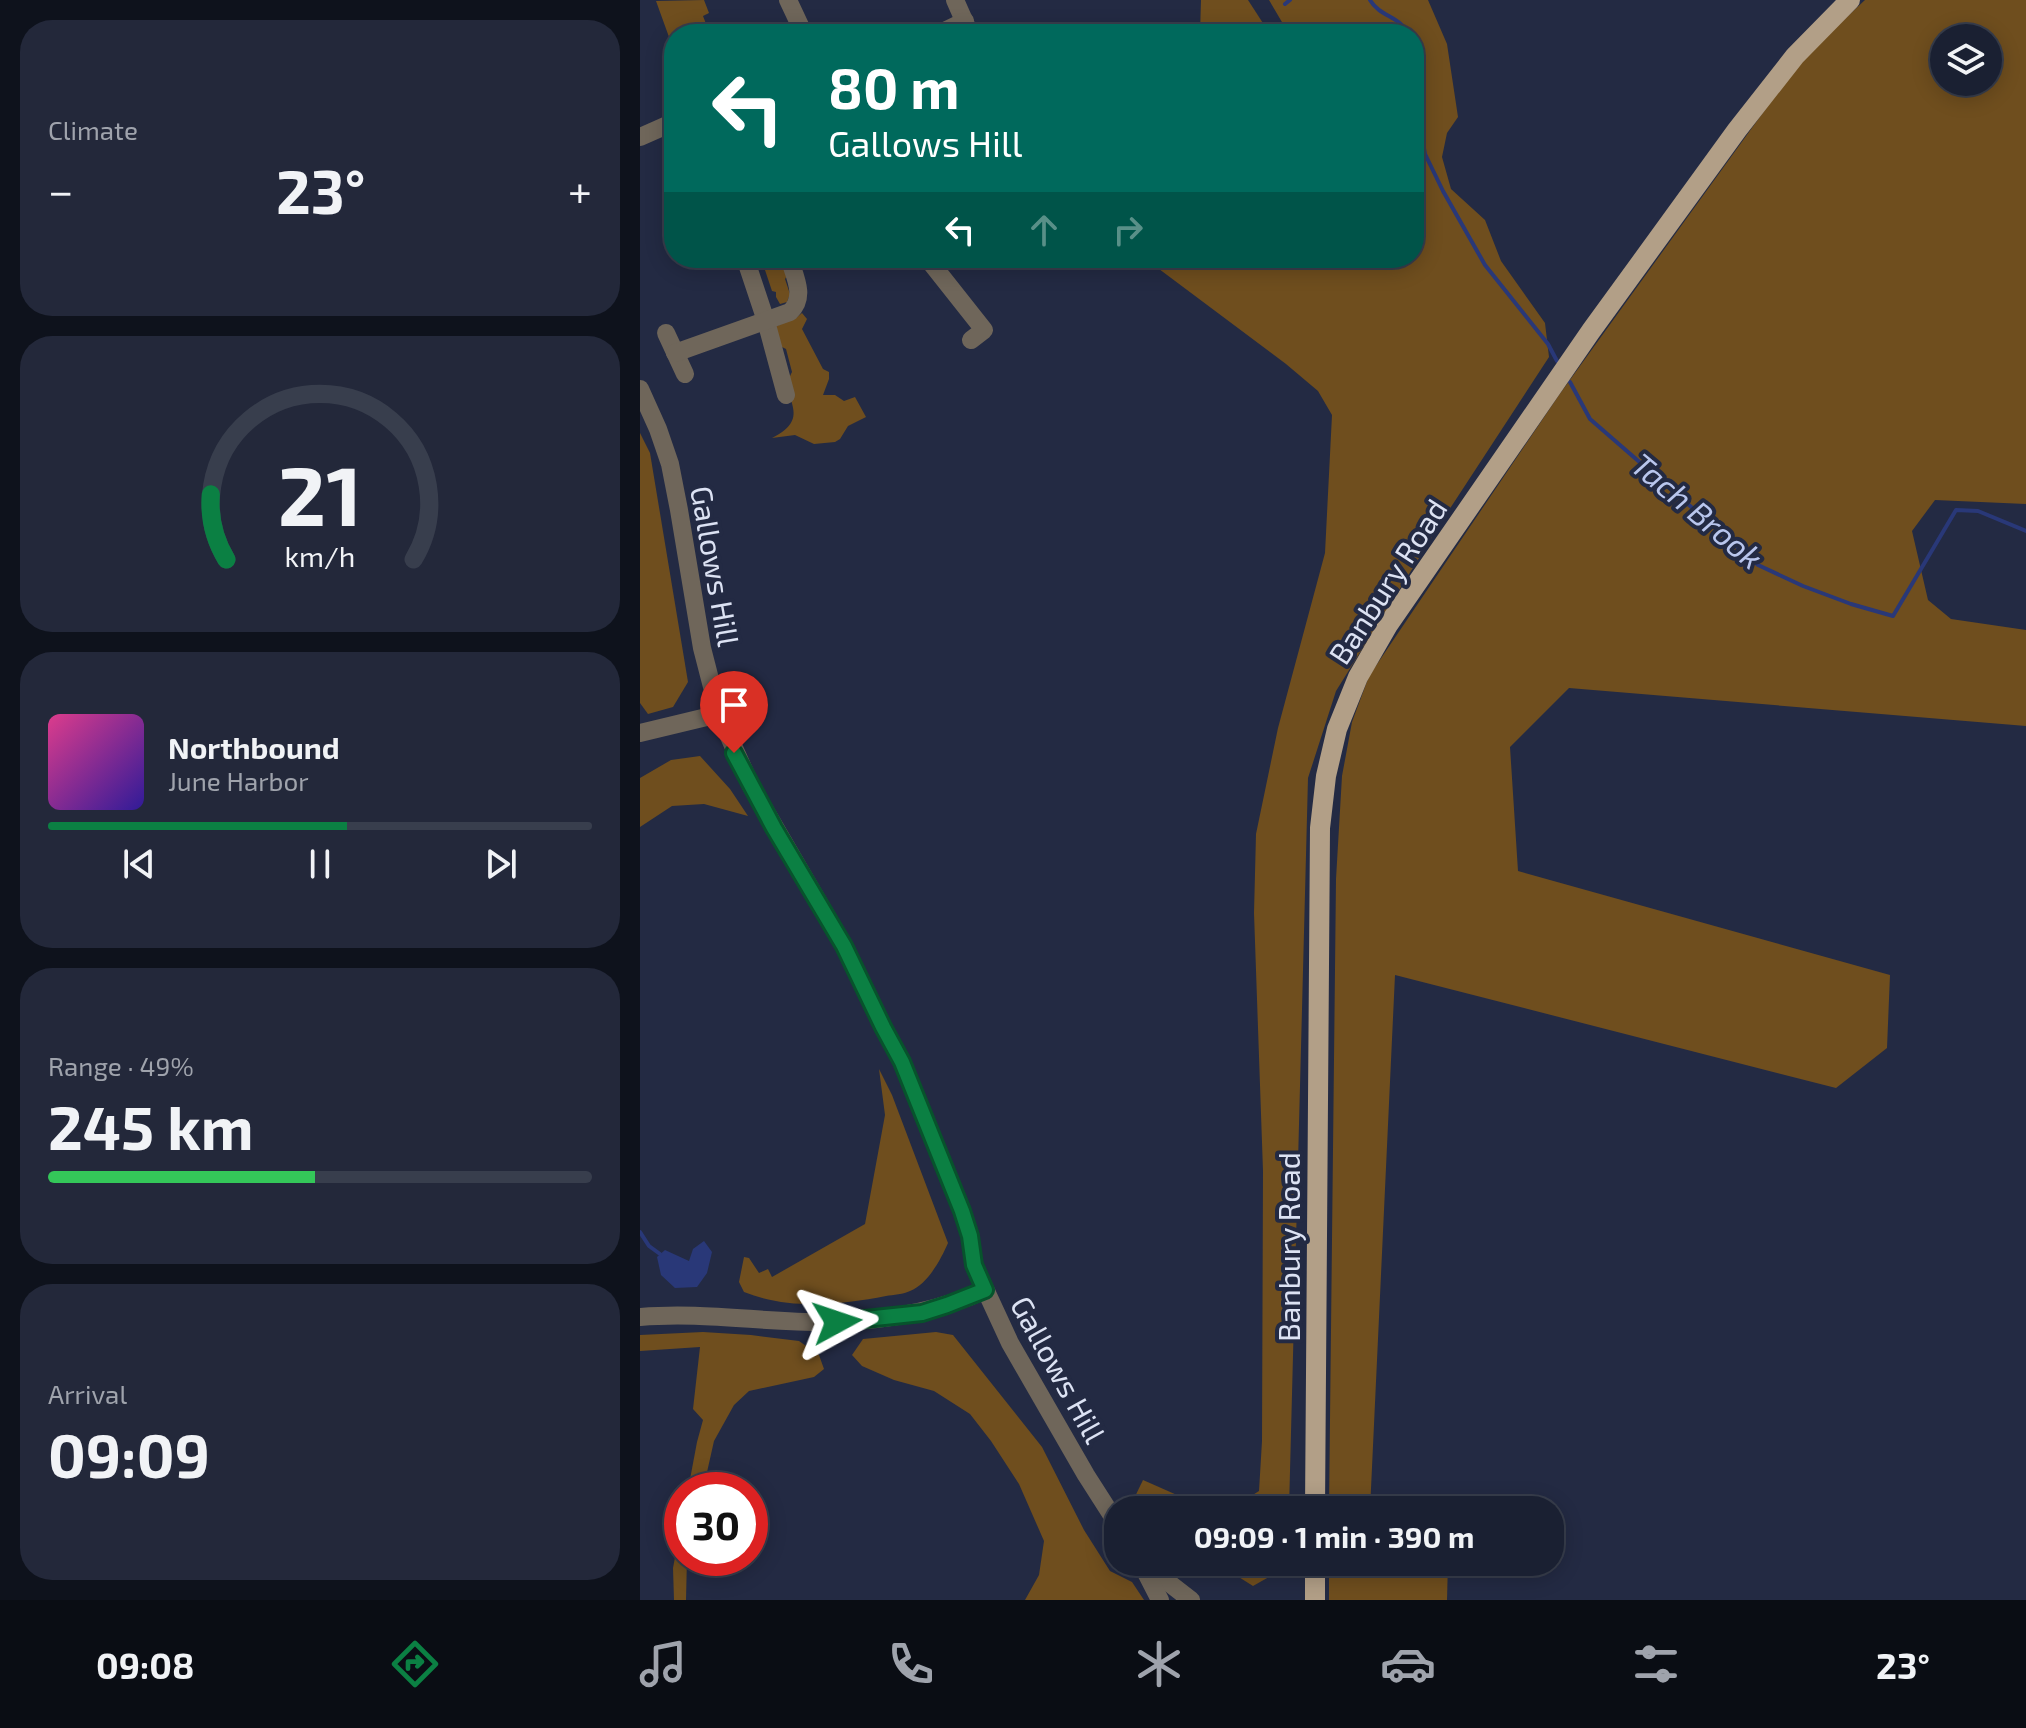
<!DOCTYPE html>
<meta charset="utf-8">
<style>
:root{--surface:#1a2032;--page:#23283a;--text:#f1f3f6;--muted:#9fa3ac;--line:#383e4d;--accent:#0b8043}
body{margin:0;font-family:"Exo 2",sans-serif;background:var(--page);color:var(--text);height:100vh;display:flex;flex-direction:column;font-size:30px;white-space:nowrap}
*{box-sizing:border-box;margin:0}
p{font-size:26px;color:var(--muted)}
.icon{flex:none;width:44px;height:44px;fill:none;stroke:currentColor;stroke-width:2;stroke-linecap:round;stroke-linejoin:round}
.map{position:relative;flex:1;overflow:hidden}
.drawer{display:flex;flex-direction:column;gap:20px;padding:20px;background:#0e121c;width:640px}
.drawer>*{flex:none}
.banner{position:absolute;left:24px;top:24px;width:760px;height:244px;border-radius:32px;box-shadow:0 4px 20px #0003,0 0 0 2px var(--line);background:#00695c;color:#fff;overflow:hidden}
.tools{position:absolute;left:1290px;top:24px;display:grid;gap:16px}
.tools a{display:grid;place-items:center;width:72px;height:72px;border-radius:50%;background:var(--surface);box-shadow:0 4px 20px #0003,0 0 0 2px var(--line);font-size:40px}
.speed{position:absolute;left:24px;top:1472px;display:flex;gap:16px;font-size:40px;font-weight:700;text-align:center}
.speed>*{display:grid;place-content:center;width:104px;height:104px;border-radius:50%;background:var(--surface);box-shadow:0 4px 20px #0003,0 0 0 2px var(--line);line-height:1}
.speed .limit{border:12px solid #d22;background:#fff;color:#111}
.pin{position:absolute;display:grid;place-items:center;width:68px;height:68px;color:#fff;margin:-82px -34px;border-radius:50% 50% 50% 0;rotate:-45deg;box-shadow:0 0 8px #0007}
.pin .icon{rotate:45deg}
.me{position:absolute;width:88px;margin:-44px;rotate:85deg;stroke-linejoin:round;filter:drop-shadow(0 0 6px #0008)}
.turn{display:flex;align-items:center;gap:28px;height:168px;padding:0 32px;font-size:36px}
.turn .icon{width:104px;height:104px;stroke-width:2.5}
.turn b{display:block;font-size:56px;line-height:68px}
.lanes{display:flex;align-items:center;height:76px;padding:0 32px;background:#0003;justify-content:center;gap:40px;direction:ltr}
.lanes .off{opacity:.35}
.big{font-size:60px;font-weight:700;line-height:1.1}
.drawer .card{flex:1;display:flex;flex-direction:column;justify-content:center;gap:12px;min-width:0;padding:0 28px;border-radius:32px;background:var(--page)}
.drawer .dial{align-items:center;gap:0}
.dial svg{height:208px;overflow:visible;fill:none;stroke:var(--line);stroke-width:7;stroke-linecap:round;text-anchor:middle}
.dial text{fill:var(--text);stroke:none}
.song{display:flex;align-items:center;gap:24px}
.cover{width:96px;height:96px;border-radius:12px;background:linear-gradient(135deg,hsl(330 70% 55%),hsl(250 70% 35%))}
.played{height:8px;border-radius:4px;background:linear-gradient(90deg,var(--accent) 55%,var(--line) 55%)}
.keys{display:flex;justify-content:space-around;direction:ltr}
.heat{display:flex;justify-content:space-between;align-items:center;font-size:44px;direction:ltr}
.charge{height:12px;border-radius:6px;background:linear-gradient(90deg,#34c759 49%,var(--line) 0)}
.trip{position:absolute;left:464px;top:1496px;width:460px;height:80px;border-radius:32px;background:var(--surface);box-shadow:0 4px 20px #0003,0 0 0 2px var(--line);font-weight:700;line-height:80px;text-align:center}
.dock{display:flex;height:128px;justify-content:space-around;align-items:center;background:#0a0d14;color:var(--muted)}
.dock .icon{width:56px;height:56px}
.dock .on{color:var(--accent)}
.dock b{font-size:36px;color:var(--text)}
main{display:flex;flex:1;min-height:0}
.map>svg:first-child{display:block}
</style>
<main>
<section class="drawer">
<div class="card"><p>Climate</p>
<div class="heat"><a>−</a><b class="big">23°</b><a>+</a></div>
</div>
<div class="card dial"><svg viewBox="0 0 100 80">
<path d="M14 69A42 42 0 1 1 86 69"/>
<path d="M14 69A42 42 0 0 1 8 44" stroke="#0b8043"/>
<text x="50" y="56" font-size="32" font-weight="700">21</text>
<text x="50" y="72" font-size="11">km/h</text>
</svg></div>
<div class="card">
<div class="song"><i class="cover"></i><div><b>Northbound</b><p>June Harbor</p></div></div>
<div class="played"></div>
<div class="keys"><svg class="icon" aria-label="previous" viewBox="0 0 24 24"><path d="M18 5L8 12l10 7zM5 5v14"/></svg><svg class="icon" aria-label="pause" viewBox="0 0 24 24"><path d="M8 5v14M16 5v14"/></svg><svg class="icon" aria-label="next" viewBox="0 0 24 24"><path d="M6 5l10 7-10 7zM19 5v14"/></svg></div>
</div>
<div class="card"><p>Range · 49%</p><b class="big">245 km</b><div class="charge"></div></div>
<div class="card"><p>Arrival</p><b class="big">09:09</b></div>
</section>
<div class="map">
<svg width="1386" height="1600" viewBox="0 0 1386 1600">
<rect width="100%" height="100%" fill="#232a43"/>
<g fill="#6f4e1e" fill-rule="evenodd">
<path d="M64 0 69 13 63 16 68 29 65 34H34V41L29 37 16 1Z"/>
<path d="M561 0H608L630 34H560Z"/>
<path d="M629 0H788L807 44 818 117 807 133 802 157 811 189 845 220 861 261 905 323 909 357 809 510 696 691 668 778 649 1510H589L619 1491 622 1441 623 1171 614 913 616 834 638 728 685 553 692 415 678 391 646 364 507 260 508 258H774V34H649Z"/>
<path d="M1225 0H1386V504L1295 500 1272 531 1288 600 1311 619 1386 630V726L929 688 870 747 878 871 1250 975 1247 1048 1196 1088 755 975 730 1510H689L696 879 702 776 712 722 729 676 919 395 1135 96 1163 58ZM1304 38H1348V82H1304Z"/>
<path d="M121 258H141L147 276 145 279 150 294 147 302 140 304 136 297V292L132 291Z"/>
<path d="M162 313 167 319 162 329 183 369 189 372V379L183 395H195L204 401 215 397 226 417 208 426 200 439 195 442 174 444 155 435 132 438C176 416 137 398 152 372L146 349 140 346 134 327 156 318Z"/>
<path d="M0 433 10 453 48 682 33 707 8 714 0 703Z"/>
<path d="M60 756 90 789 108 816 64 804 32 806 0 827V778L31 760Z"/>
<path d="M239 1069 252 1095 308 1243C301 1259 288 1284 270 1291 264 1294 253 1295 246 1296 200 1305 149 1310 104 1292L99 1282 104 1257 109 1258 119 1273 128 1269 132 1277 225 1224 245 1115Z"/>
<path d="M63 1332 111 1335 159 1341 179 1355 184 1369 174 1377 109 1391 94 1405 74 1441 63 1490H48L57 1442 63 1420 53 1409 60 1347 0 1351V1335Z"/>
<path d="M296 1332 313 1335 402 1447 444 1530 470 1571 492 1582 504 1600H385L399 1575 404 1541 379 1484 351 1441 330 1414 294 1391 254 1380 222 1366 212 1355 223 1339Z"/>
<path d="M503 1480 571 1510H491L489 1509Z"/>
<path d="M42 1520V1558H47L46 1600H34L33 1568Z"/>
<path d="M575 1562H648V1566L613 1586Z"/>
<path d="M689 1562H808L807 1600H689Z"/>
</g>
<path fill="#293878" d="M64 1241 72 1252 67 1273 57 1287 35 1288 21 1275 17 1257 25 1250 49 1261 53 1249Z"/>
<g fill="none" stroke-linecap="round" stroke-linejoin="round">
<g stroke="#293878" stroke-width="4">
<path d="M730 0C740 17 760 16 768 34"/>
<path d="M645 4 650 0"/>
<path d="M774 89 785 154 803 191 845 265 908 344 917 361"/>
<path d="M930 382 950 419 1118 565 1163 586 1211 604 1253 616 1316 510 1338 511 1386 531"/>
<path d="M0 1232 9 1246 20 1254"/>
</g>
<g stroke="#6f665a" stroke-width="18">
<path d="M148 0 164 34"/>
<path d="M315 0 330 34"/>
<path d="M298 34 325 21"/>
<path d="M0 137 34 122"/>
<path d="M105 258 126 321 146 395"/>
<path d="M287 258 344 330 331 340"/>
<path d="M26 333 45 374"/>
<path d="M35 353 150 312C166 297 155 277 149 258"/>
<path d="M0 389 18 429 30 464 39 510 62 648 79 714 111 786 204 946 243 1027 262 1062 322 1211 330 1236 334 1265 370 1343 446 1475 478 1525"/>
<path d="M0 733 79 714"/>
<path d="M0 1317C65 1311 131 1324 196 1322 247 1320 298 1312 345 1290"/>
<path d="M502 1562 551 1600"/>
<path d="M503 1567 520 1600"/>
</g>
<g stroke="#b29f87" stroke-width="20">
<path d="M675 1510 680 828 686 776 697 729 718 677 748 625 951 331 1097 130 1155 56 1210 0"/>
<path d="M675 1600V1562"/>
</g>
</g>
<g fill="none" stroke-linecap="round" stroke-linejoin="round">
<defs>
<path id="route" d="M94 753 134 828 204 946 243 1027 262 1062 322 1211 330 1236 334 1265 345 1290 307 1305 282 1313 197 1322"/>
</defs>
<use href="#route" stroke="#07532c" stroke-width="20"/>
<use href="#route" stroke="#0b8043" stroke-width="14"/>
</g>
<g text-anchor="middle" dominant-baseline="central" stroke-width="8" stroke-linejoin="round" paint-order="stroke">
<g font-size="30" fill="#dce2f3" stroke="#232a43">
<text transform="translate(76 566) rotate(80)">Gallows Hill</text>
<text transform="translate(747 581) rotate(-57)">Banbury Road</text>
<text transform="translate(648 1247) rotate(-90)">Banbury Road</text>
<text transform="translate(419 1369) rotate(61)">Gallows Hill</text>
</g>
<g font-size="32" font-style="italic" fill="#b9c6ed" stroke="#232a43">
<text transform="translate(1058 510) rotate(40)">Tach Brook</text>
</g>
</g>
</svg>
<div class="tools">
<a><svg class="icon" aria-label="layers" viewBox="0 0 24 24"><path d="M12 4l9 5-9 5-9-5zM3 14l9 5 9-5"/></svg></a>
</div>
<div class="speed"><div class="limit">30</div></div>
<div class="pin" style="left:94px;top:753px;background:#d93025"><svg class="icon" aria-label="arrive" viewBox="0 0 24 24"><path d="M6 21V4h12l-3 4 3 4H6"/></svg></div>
<svg class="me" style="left:197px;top:1322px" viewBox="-20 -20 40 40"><path d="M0-17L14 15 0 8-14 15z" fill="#0b8043" stroke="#fff" stroke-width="4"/></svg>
<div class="trip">09:09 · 1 min · 390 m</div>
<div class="banner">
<div class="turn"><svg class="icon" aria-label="left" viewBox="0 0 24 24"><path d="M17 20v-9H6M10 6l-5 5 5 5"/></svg><div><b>80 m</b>Gallows Hill</div></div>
<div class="lanes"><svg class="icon" aria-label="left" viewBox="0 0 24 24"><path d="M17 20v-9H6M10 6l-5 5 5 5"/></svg><svg class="icon off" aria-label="ahead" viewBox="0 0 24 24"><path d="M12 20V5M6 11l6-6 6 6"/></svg><svg class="icon off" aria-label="right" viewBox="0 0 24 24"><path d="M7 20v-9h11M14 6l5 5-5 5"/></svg></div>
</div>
</div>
</main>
<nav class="dock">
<b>09:08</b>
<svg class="icon on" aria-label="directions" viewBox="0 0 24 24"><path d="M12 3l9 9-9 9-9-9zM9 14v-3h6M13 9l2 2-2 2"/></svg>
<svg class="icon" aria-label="music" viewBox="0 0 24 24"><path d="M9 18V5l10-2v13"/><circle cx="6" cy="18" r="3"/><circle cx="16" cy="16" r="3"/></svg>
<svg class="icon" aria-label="phone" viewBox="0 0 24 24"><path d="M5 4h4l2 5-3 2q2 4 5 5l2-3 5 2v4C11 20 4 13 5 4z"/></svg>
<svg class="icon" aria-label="climate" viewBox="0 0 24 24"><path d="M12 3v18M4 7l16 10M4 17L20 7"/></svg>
<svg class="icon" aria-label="car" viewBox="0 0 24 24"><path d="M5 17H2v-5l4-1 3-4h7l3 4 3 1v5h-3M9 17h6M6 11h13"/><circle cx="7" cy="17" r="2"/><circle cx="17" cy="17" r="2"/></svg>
<svg class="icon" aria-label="filters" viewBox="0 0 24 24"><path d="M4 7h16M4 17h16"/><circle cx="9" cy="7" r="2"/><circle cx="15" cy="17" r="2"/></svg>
<b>23°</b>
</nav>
